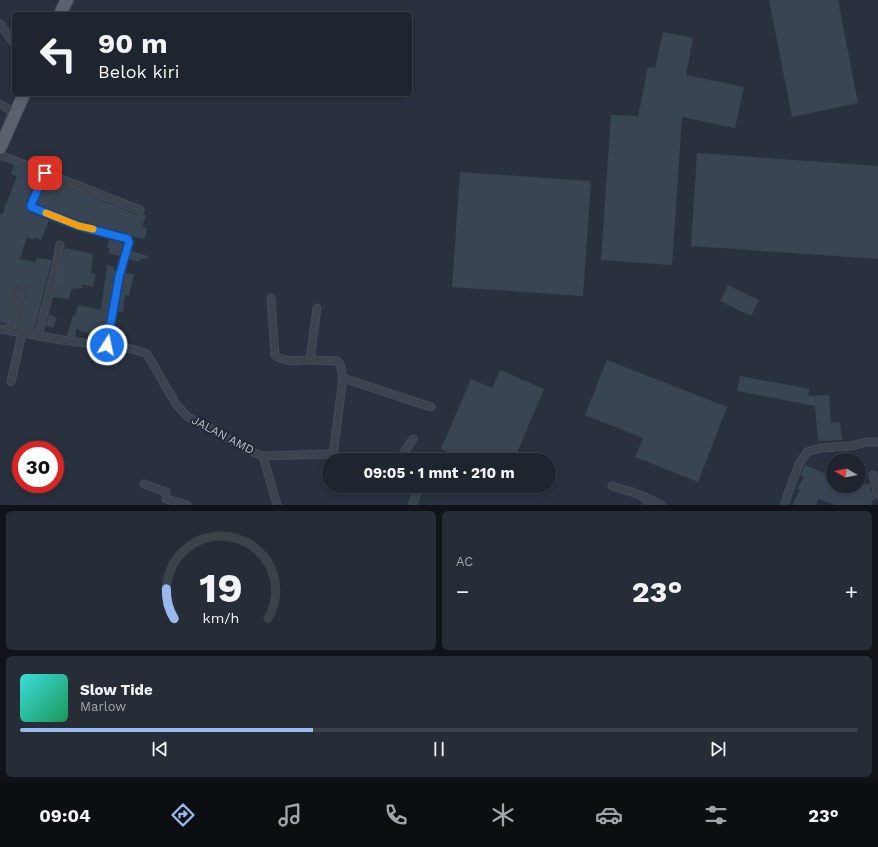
<!DOCTYPE html>
<html lang="id">
<meta charset="utf-8">
<style>
:root{--surface:#1e252e;--page:#262d36;--text:#f1f3f6;--muted:#a1a5aa;--line:#3c424a;--accent:#97b9ee}
body{margin:0;font-family:"Work Sans",sans-serif;background:var(--page);color:var(--text);height:100vh;display:flex;flex-direction:column;font-size:15px;white-space:nowrap}
*{box-sizing:border-box;margin:0}
p{font-size:13px;color:var(--muted)}
.icon{flex:none;width:22px;height:22px;fill:none;stroke:currentColor;stroke-width:2;stroke-linecap:round;stroke-linejoin:round}
.map{position:relative;height:505px;overflow:hidden}
.drawer{display:flex;flex-direction:column;gap:6px;padding:6px;background:#101419;flex:1}
.drawer>*{flex:none}
.guide{position:absolute;left:12px;top:12px;width:400px;height:84px;border-radius:4px;box-shadow:0 2px 6px #0003,0 0 0 1px var(--line);background:#1e252e;color:var(--text);overflow:hidden}
.needle{width:26px;rotate:279deg}
.fabs{position:absolute;left:826px;top:453px;display:grid;gap:8px}
.fabs a{display:grid;place-items:center;width:40px;height:40px;border-radius:50%;background:var(--surface);box-shadow:0 2px 6px #0003,0 0 0 1px var(--line);font-size:20px}
.speed{position:absolute;left:12px;top:441px;display:flex;gap:8px;font-size:20px;font-weight:700;text-align:center}
.speed>*{display:grid;place-content:center;width:52px;height:52px;border-radius:50%;background:var(--surface);box-shadow:0 2px 6px #0003,0 0 0 1px var(--line);line-height:1}
.speed .limit{border:6px solid #d22;background:#fff;color:#111}
.pin{position:absolute;display:grid;place-items:center;width:34px;height:34px;color:#fff;margin:-17px;border-radius:8px;box-shadow:0 2px 6px #0006}
.me{position:absolute;width:44px;margin:-22px;rotate:10deg;stroke-linejoin:round;filter:drop-shadow(0 0 3px #0008)}
.turn{display:flex;align-items:center;gap:14px;height:84px;padding:0 20px;font-size:18px}
.turn .icon{width:52px;height:52px;stroke-width:2.5}
.turn b{display:block;font-size:28px;line-height:34px}
.big{font-size:30px;font-weight:700;line-height:1.1}
.drawer .widget{flex:1;display:flex;flex-direction:column;justify-content:center;gap:6px;min-width:0;padding:0 14px;border-radius:6px;background:var(--page)}
.drawer .dial{align-items:center;gap:0}
.dial svg{height:104px;overflow:visible;fill:none;stroke:var(--line);stroke-width:7;stroke-linecap:round;text-anchor:middle}
.dial text{fill:var(--text);stroke:none}
.song{display:flex;align-items:center;gap:12px}
.cover{width:48px;height:48px;border-radius:6px;background:linear-gradient(135deg,hsl(180 70% 55%),hsl(150 70% 35%))}
.played{height:4px;border-radius:2px;background:linear-gradient(90deg,var(--accent) 35%,var(--line) 35%)}
.keys{display:flex;justify-content:space-around;direction:ltr}
.heat{display:flex;justify-content:space-between;align-items:center;font-size:22px;direction:ltr}
.drawer .tiles{flex:1;display:grid;gap:6px;grid-template-columns:1fr 1fr}
.widget:last-child{grid-column:span 2}
.trip{position:absolute;left:322px;top:453px;width:234px;height:40px;border-radius:20px;background:var(--surface);box-shadow:0 2px 6px #0003,0 0 0 1px var(--line);font-weight:700;line-height:40px;text-align:center}
.tab-bar{display:flex;height:64px;justify-content:space-around;align-items:center;background:#0c0f12;color:var(--muted)}
.tab-bar .icon{width:28px;height:28px}
.tab-bar .current{color:var(--accent)}
.tab-bar b{font-size:18px;color:var(--text)}
.map>svg:first-child{display:block}
</style>
<div class="map">
<svg width="878" height="505" viewBox="0 0 878 505">
<rect width="100%" height="100%" fill="#28313d"/>
<g fill="#3a4553">
<path d="M769 0H838L858 103 792 117Z"/>
<path d="M663 32 693 38 686 75 744 87 735 128 682 117 672 265 601 260 611 115 638 116 648 67 655 68Z"/>
<path d="M697 153 878 166V259L691 246Z"/>
<path d="M14 166 38 175 26 203V207L29 212 49 220 41 240 34 237 33 240 27 237 20 259 35 262 37 258 52 260 34 330 16 327 27 289 26 285 23 283 19 284 17 287 7 324 0 322V214L2 215 17 176 11 174Z"/>
<path d="M460 172 591 181 583 296 452 287Z"/>
<path d="M48 179 138 215 143 214 146 215 142 227 147 228 145 239 133 237 129 234 81 221 37 204Z"/>
<path d="M109 239 123 243 120 256 109 254 110 248H107Z"/>
<path d="M65 248 93 254 91 273 96 274 93 287 82 284 83 288 71 289 69 299 53 297Z"/>
<path d="M131 251 148 256 147 259H140L139 262 129 259Z"/>
<path d="M107 265 115 267 114 270 116 271 105 329 96 328 94 335 78 330H76L75 337 67 336 73 315 75 316 78 305 101 310Z"/>
<path d="M125 273 134 274 129 296 125 295 123 312 118 311Z"/>
<path d="M728 285 759 300 751 316 720 301Z"/>
<path d="M49 314 57 318 53 328 46 326Z"/>
<path d="M607 360 727 407 698 482 635 457 643 438 585 415Z"/>
<path d="M500 370 544 389 514 460H456L458 457 441 449 471 379 492 388Z"/>
<path d="M740 376 810 389 808 396 829 395 831 423 840 422 842 440 818 441 815 406 737 391Z"/>
<path d="M805 465 826 474 828 469 833 471V486H859L860 483 870 484V491L872 492 875 501 872 500V505H835L819 499 816 505H792L800 490 797 489 804 477 800 476Z"/>
</g>
<g fill="none" stroke-linecap="round" stroke-linejoin="round">
<defs>
<g id="minor">
<path d="M0 24 14 43"/>
<path d="M0 104 16 114"/>
<path d="M0 155 140 210"/>
<path d="M45 173 31 205V207L79 226 128 239 129 241 119 277 107 345"/>
<path d="M271 298 275 355C284 363 300 360 310 360"/>
<path d="M317 308 310 360 337 361 340 364 343 378 333 455"/>
<path d="M0 329 68 341 132 349 147 354 176 404 188 417 214 430 245 449 263 456 277 505"/>
<path d="M10 330 22 288"/>
<path d="M38 336 55 271 60 245"/>
<path d="M343 378 431 407"/>
<path d="M11 382 22 333"/>
<path d="M263 456 323 454 333 455 349 460"/>
<path d="M399 460 413 439"/>
<path d="M873 475 878 495"/>
<path d="M144 484 166 492V499L187 505"/>
<path d="M612 486 635 493 649 499 647 505"/>
<path d="M649 499 661 505"/>
<path d="M413 503 420 486"/>
<path d="M784 505 799 464 807 452 820 448 852 446 866 442H878"/>
</g>
<g id="primary">
<path d="M60 14 67 0"/>
<path d="M0 148 24 94"/>
</g>
</defs>
<use href="#minor" stroke="#454c57" stroke-width="9"/>
<use href="#primary" stroke="#454c57" stroke-width="14"/>
<use href="#minor" stroke="#3b434e" stroke-width="7"/>
<use href="#primary" stroke="#5a626d" stroke-width="12"/>
</g>
<g fill="none" stroke-linecap="round" stroke-linejoin="round">
<defs>
<path id="route" d="M45 173 31 205V207L79 226 128 239 129 242 119 277 107 345"/>
</defs>
<use href="#route" stroke="#114b97" stroke-width="10"/>
<use href="#route" stroke="#1a73e8" stroke-width="7"/>
<path stroke="#f59e0b" stroke-width="7" d="M46 213 79 226 93 229"/>
</g>
<g text-anchor="middle" dominant-baseline="central" stroke-width="4" stroke-linejoin="round" paint-order="stroke">
<g font-size="12" fill="#b8bec8" stroke="#202833">
<text transform="translate(223 435) rotate(28)">JALAN AMD</text>
</g>
</g>
</svg>
<div class="fabs">
<a><svg class="needle" viewBox="-14 -14 28 28"><path d="M0-13l5 13h-10z" fill="#e53935"/><path d="M0 13l5-13h-10z" fill="#a1a5aa"/></svg></a>
</div>
<div class="speed"><div class="limit">30</div></div>
<div class="pin" style="left:45px;top:173px;background:#d93025"><svg class="icon" aria-label="arrive" viewBox="0 0 24 24"><path d="M6 21V4h12l-3 4 3 4H6"/></svg></div>
<svg class="me" style="left:107px;top:345px" viewBox="-20 -20 40 40"><circle r="17" fill="#1a73e8" stroke="#fff" stroke-width="3"/><path d="M0-11L8 9 0 5-8 9z" fill="#fff"/></svg>
<div class="trip">09:05 · 1 mnt · 210 m</div>
<div class="guide">
<div class="turn"><svg class="icon" aria-label="left" viewBox="0 0 24 24"><path d="M17 20v-9H6M10 6l-5 5 5 5"/></svg><div><b>90 m</b>Belok kiri</div></div>
</div>
</div>
<section class="drawer">
<div class="tiles">
<div class="widget dial"><svg viewBox="0 0 100 80">
<path d="M14 69A42 42 0 1 1 86 69"/>
<path d="M14 69A42 42 0 0 1 8 46" stroke="#97b9ee"/>
<text x="50" y="56" font-size="32" font-weight="700">19</text>
<text x="50" y="72" font-size="11">km/h</text>
</svg></div>
<div class="widget"><p>AC</p>
<div class="heat"><a>−</a><b class="big">23°</b><a>+</a></div>
</div>
<div class="widget">
<div class="song"><i class="cover"></i><div><b>Slow Tide</b><p>Marlow</p></div></div>
<div class="played"></div>
<div class="keys"><svg class="icon" aria-label="previous" viewBox="0 0 24 24"><path d="M18 5L8 12l10 7zM5 5v14"/></svg><svg class="icon" aria-label="pause" viewBox="0 0 24 24"><path d="M8 5v14M16 5v14"/></svg><svg class="icon" aria-label="next" viewBox="0 0 24 24"><path d="M6 5l10 7-10 7zM19 5v14"/></svg></div>
</div>
</div>
</section>
<nav class="tab-bar">
<b>09:04</b>
<svg class="icon current" aria-label="directions" viewBox="0 0 24 24"><path d="M12 3l9 9-9 9-9-9zM9 14v-3h6M13 9l2 2-2 2"/></svg>
<svg class="icon" aria-label="music" viewBox="0 0 24 24"><path d="M9 18V5l10-2v13"/><circle cx="6" cy="18" r="3"/><circle cx="16" cy="16" r="3"/></svg>
<svg class="icon" aria-label="phone" viewBox="0 0 24 24"><path d="M5 4h4l2 5-3 2q2 4 5 5l2-3 5 2v4C11 20 4 13 5 4z"/></svg>
<svg class="icon" aria-label="climate" viewBox="0 0 24 24"><path d="M12 3v18M4 7l16 10M4 17L20 7"/></svg>
<svg class="icon" aria-label="car" viewBox="0 0 24 24"><path d="M5 17H2v-5l4-1 3-4h7l3 4 3 1v5h-3M9 17h6M6 11h13"/><circle cx="7" cy="17" r="2"/><circle cx="17" cy="17" r="2"/></svg>
<svg class="icon" aria-label="filters" viewBox="0 0 24 24"><path d="M4 7h16M4 17h16"/><circle cx="9" cy="7" r="2"/><circle cx="15" cy="17" r="2"/></svg>
<b>23°</b>
</nav>
